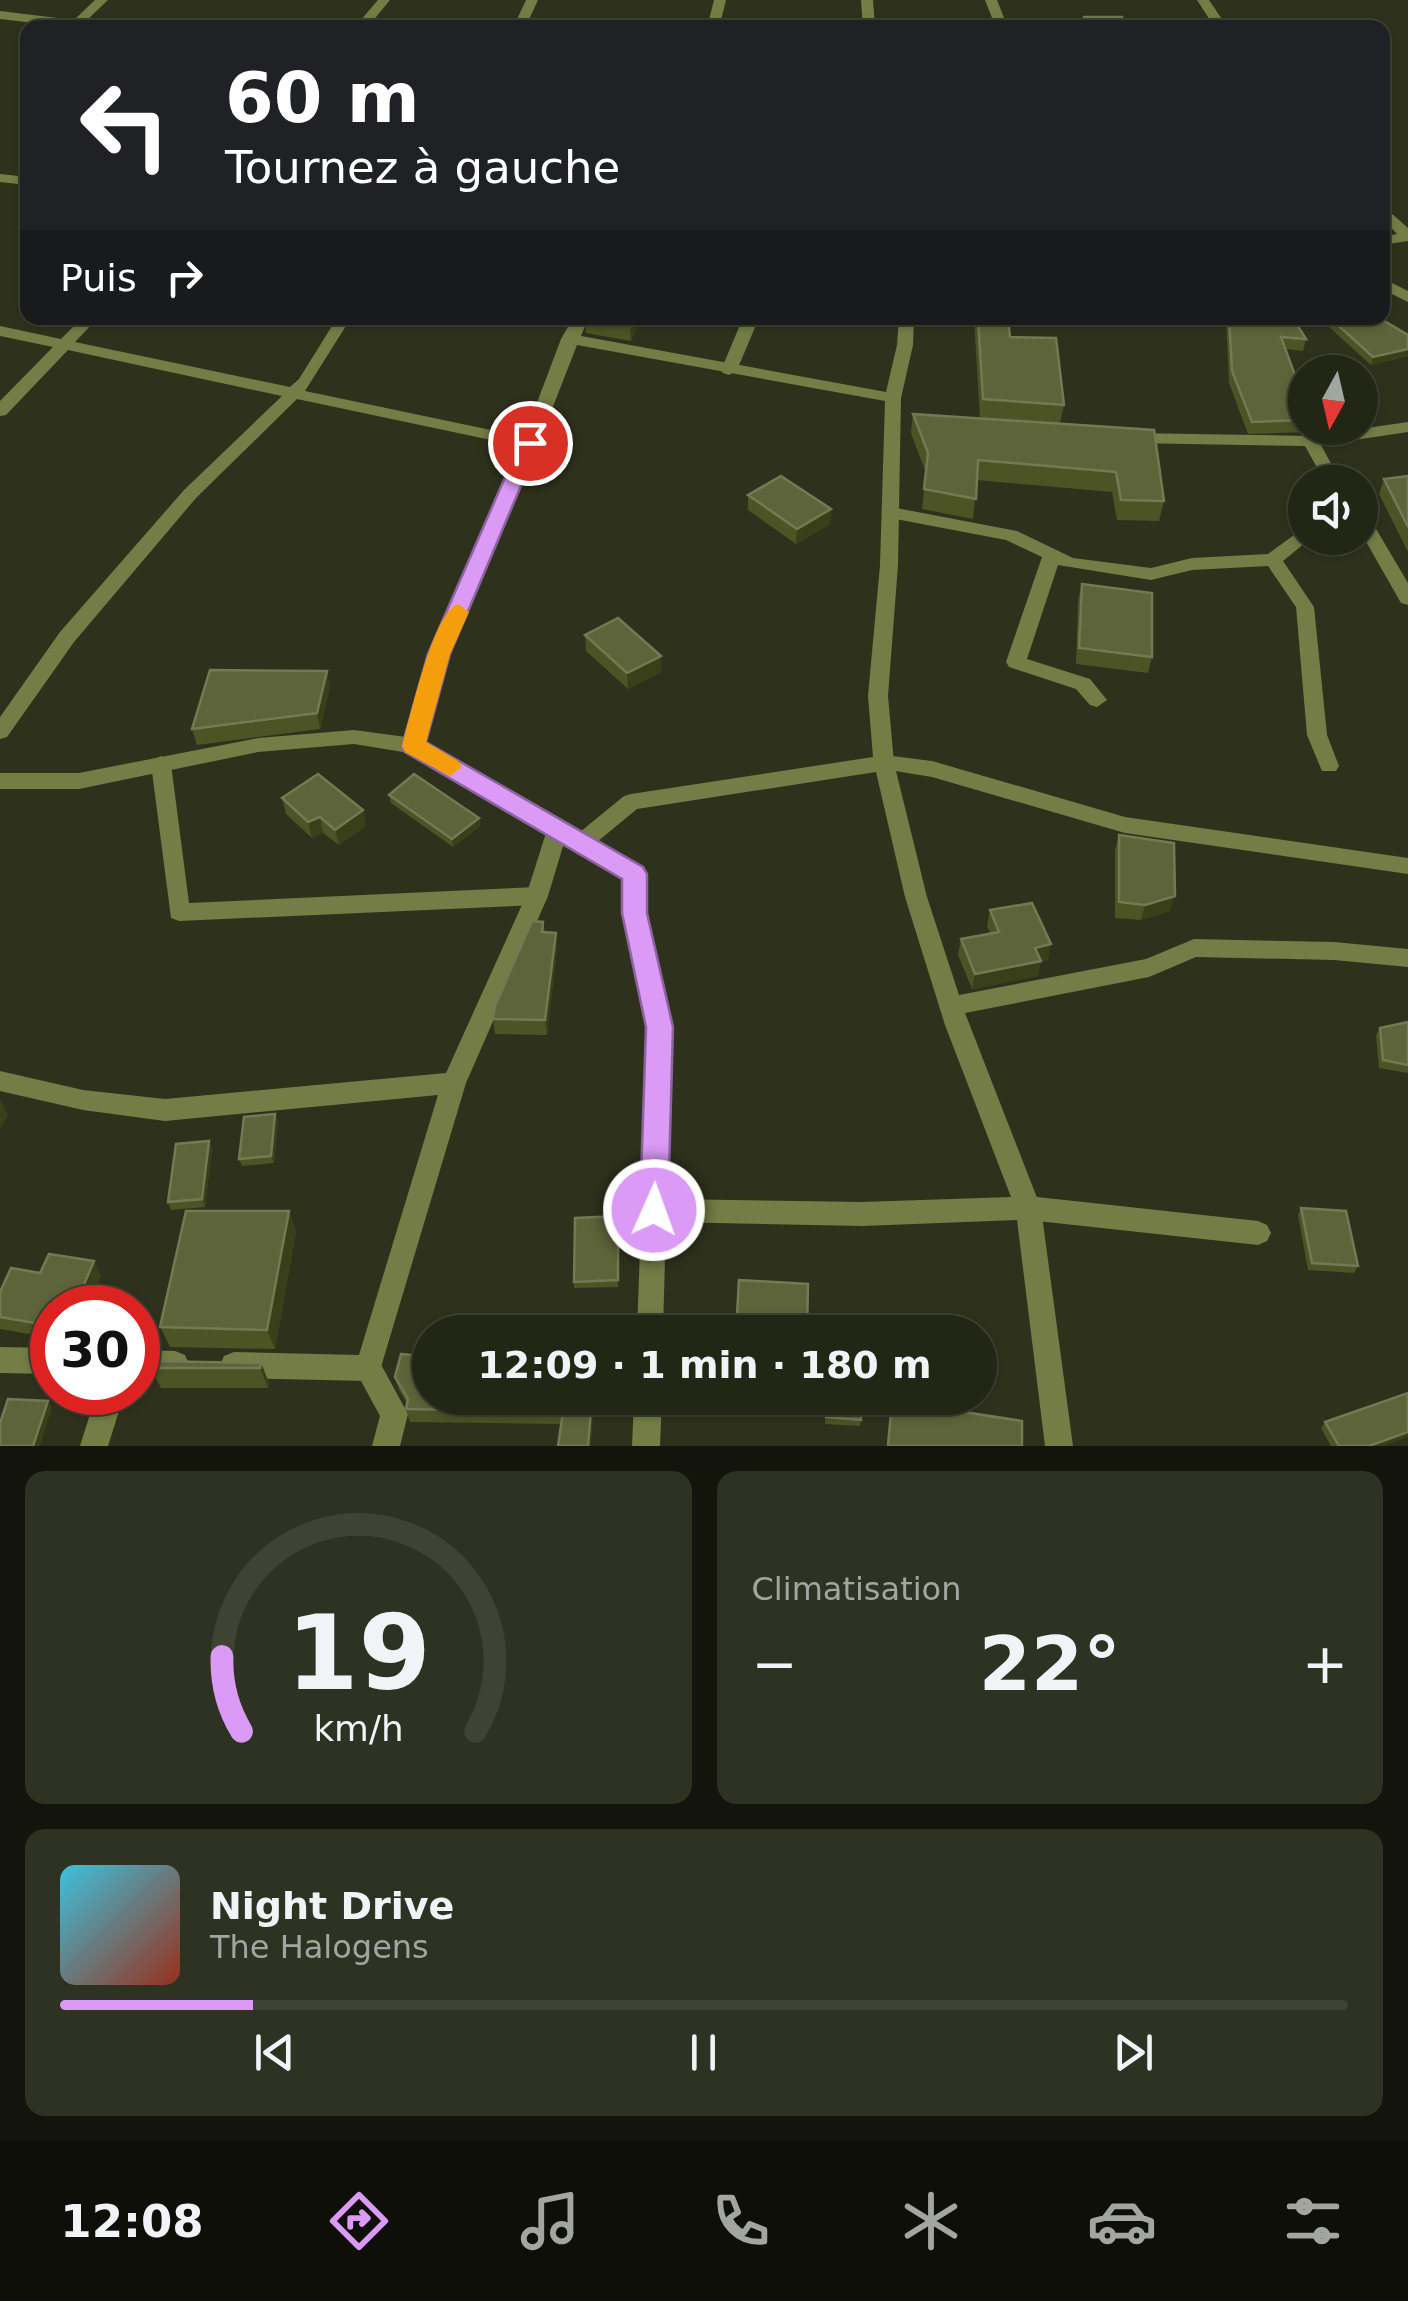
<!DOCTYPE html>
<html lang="fr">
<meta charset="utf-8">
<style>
:root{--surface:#222615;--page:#2e3222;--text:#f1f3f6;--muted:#a2a5a0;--line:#3f4334;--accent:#da9af6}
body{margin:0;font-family:"DejaVu Sans",sans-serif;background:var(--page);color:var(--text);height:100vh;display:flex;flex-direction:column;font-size:38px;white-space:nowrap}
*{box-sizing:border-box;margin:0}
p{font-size:32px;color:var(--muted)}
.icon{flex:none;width:55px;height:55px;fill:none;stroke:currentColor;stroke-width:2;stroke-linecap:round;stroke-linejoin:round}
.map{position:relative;height:1446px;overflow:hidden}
.side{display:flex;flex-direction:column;gap:25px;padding:25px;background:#13150c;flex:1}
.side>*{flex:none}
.hud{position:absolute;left:20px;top:20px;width:1370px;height:305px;border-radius:20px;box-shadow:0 2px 8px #0004,0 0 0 2px var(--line);background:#202124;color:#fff;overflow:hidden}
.needle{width:65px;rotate:188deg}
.tools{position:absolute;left:1288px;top:355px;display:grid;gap:20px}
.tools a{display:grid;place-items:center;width:90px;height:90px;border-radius:50%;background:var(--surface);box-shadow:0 2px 8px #0004,0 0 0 2px var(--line);font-size:50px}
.speed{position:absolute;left:30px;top:1285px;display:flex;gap:20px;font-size:50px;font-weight:700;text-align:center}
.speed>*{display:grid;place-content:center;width:130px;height:130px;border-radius:50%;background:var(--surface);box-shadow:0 2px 8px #0004,0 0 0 2px var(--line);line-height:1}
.speed .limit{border:15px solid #d22;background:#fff;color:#111}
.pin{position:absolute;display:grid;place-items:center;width:85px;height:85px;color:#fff;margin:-42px;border:5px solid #fff;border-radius:50%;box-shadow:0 2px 10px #0007}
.me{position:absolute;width:110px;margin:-55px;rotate:2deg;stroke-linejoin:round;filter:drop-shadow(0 0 8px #0008)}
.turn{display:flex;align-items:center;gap:35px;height:210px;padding:0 40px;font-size:45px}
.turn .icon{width:130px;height:130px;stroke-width:2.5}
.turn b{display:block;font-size:70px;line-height:85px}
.then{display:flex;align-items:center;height:95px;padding:0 40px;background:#0003;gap:20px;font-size:38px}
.big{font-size:75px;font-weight:800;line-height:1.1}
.side .widget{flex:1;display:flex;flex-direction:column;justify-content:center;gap:15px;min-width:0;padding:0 35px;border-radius:20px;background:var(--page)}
.side .dial{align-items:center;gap:0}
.dial svg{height:260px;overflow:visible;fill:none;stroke:var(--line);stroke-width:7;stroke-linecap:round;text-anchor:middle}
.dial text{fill:var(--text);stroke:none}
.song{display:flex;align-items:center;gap:30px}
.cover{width:120px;height:120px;border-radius:15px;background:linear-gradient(135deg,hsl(190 70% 55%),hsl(10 70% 35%))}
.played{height:10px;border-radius:5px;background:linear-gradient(90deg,var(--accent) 15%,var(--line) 15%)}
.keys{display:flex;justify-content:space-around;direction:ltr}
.heat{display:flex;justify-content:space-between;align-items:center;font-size:55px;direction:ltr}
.side .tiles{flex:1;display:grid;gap:25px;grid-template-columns:1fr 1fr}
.widget:last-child{grid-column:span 2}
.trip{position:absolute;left:412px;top:1315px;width:585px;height:100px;border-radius:50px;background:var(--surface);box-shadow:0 2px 8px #0004,0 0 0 2px var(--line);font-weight:800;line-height:100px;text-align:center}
.menu{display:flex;height:160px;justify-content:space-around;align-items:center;background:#0e0f08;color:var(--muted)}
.menu .icon{width:70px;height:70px}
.menu .on{color:var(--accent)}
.menu b{font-size:45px;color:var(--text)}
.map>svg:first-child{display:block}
</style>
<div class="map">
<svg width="1408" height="1446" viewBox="0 0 1408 1446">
<rect width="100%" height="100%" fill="#2e321c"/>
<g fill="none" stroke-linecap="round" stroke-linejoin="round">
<g fill="#737d45" fill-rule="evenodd">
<path d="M861 0H873L875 28H863Z"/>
<path d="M743 318H759L737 370 729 375 723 373 721 370Z"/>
<path d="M891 507 1017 531 1073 558 1151 568 1192 558 1268 554 1305 527V538H1311L1283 561 1314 607 1327 735 1339 766 1336 771H1322L1307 735 1296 607 1268 566 1192 570 1151 580 1058 565 1027 659 1090 679 1107 700 1097 707 1090 705 1076 689 1009 667 1006 662 1042 557 1006 540 885 517 882 513Z"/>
<path d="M884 755 932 761 1125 817 1408 858V874L1125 833 932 777 877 768 874 763 877 758Z"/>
<path d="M161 756 168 759 171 764 189 903 537 887 545 890 548 896 545 902 537 905 179 921 171 918 151 764 154 759Z"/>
<path d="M1028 1196 1258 1221 1267 1225 1271 1233 1267 1241 1258 1245 1028 1220 1019 1216 1015 1208 1019 1200Z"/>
<path d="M368 1355 378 1359 408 1414 400 1446H372L380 1416 354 1368 358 1359Z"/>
</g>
<g fill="#737d45" fill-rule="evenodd">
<path d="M95 0H108L86 21 121 28H78L0 19V11L74 20Z"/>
<path d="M378 0H390L367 28H354Z"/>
<path d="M526 0H538L525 28H513Z"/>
<path d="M714 0H726L719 28H707Z"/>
<path d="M985 0H997L1008 28H996Z"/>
<path d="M1197 0H1209L1228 28H1215Z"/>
<path d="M0 174 28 177V185L0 182Z"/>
<path d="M1382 205 1408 228V241L1382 245V237L1397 234 1382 218Z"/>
<path d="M1382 278 1408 291V302L1382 289Z"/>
<path d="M82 318H98L75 342 290 387 299 379 337 318H351L305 391 524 437 561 339 573 318H588L581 336 886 392 897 345 899 318H914L913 345 901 398 898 565 888 696 894 763 927 897 959 995 1146 959 1194 939 1334 942 1408 949V967L1334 960 1196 957 1149 977 965 1013 1041 1208 1073 1446H1045L1017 1220 862 1226 666 1222 663 1332H637L648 1027 624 913V878L564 843 548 896 466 1083 378 1377 368 1381 234 1378 224 1374 220 1365 224 1356 234 1352 359 1355 438 1095 165 1121 83 1110 0 1091V1071L83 1090 165 1099 446 1073 526 896 546 833 409 753 354 744 258 752 79 789H0V773H79L258 738 354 730 406 737 429 654 520 446 297 399 196 498 74 642 7 737 0 739V717L60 632 184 490 282 396 68 350 6 415 0 416V401L53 347 0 336V326L61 339ZM577 345 885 401 880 565 868 696 873 757 631 794 624 796 580 832 425 743 449 654 522 486ZM876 772 905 897 945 1025 1011 1197 862 1202 667 1199 672 1027 646 913V874L643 868 597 842 637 809Z"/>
<path d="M1408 422V432L1321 445 1341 482H1325L1305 446 1131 443 1123 438 1131 433 1311 436Z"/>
<path d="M1360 510 1366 512 1408 583V605L1401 603 1360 531Z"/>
<path d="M0 1347 52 1348V1374L0 1373Z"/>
<path d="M138 1350 175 1351 185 1355 189 1364 185 1373 175 1377 138 1376Z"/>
<path d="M97 1392H125L108 1446H80Z"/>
<path d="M634 1398H662L660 1446H632Z"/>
</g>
</g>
<g fill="#4c5325">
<path d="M585 318H641L631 341 586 333Z"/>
<path d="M974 318H1008L1010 337 1064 405 1060 423 1164 501 1159 521 1117 520 1112 492 977 480 973 519 922 509 926 473 911 433 913 414 980 418Z"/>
<path d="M1226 318H1293L1306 339 1303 351 1286 349 1305 403V428H1309L1308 432 1248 434 1229 383Z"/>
<path d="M1319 318H1379L1408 335V356L1371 365Z"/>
<path d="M1408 476V552L1379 494 1384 479Z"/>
<path d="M748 495 831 509 830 524 796 544 748 510Z"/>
<path d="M1082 584 1152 657 1148 673 1076 664 1078 600Z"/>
<path d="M585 635 661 656V672L628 689 586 651Z"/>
<path d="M330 687 320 729 197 745 192 729Z"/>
<path d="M389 795 479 818 480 826 453 847 391 803Z"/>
<path d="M282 798 363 810 366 826 339 845 323 833 312 838 286 814Z"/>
<path d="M1119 835 1170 911 1141 920 1115 918V850Z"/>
<path d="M990 910 1048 960 1041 961 1038 976 972 989 958 955 961 939 990 933 987 926Z"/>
<path d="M543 922 545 932 557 948 547 1035 495 1034 493 1019Z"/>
<path d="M1408 1022V1073L1379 1068 1376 1035 1380 1028Z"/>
<path d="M275 1114 278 1121 274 1163 242 1166 239 1159Z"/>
<path d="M209 1141 212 1148 205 1207 171 1210 168 1202Z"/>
<path d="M1301 1208 1358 1266 1354 1273 1308 1270 1298 1215Z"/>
<path d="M289 1211 296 1232 275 1349 170 1347 160 1327Z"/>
<path d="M618 1216V1287L574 1288V1282Z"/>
<path d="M40 1273 101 1275 87 1308H52V1338L0 1329V1292Z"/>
<path d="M261 1363 269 1383 268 1388H161L151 1368Z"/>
<path d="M395 1377 594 1398 561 1424 410 1422 406 1409 407 1404 399 1390Z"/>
<path d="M825 1398 861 1420 860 1426 825 1424Z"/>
<path d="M1325 1422 1383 1446H1331L1321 1428Z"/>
</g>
<g fill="#393f19">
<path d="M634 318H641L631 341 630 326Z"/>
<path d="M1408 349V356L1371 365 1373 357Z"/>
<path d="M831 509 830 524 796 544 797 529Z"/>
<path d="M661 656V672L628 689 627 673Z"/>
<path d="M327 671 330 687 320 729 317 713Z"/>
<path d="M363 810 366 826 339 845 335 830Z"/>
<path d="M320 817 323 833 312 838 308 822Z"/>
<path d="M479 818 480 826 453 847 452 839Z"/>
<path d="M1175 896 1170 911 1141 920 1145 905Z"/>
<path d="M556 933 557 948 547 1035 545 1020Z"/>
<path d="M1051 944 1048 960 1041 961 1038 976 972 989 975 974 1035 948Z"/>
<path d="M1 1101 8 1115 0 1130V1102Z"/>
<path d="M275 1114 278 1121 274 1163 271 1156Z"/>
<path d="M209 1141 212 1148 205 1207 202 1199Z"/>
<path d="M289 1211 296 1232 275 1349 267 1330Z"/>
<path d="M94 1261 101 1275 87 1308H74Z"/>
<path d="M261 1363 269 1383 268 1388 260 1368Z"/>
<path d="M592 1398H594L591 1446H588Z"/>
<path d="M48 1401 52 1408 40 1446H33Z"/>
<path d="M1408 1432V1437L1383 1446H1369Z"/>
</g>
<g fill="#5d6439" stroke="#747954" stroke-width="2.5">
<path d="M1084 17H1122L1124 28H1086Z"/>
<path d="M585 318H634L630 326Z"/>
<path d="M978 318H1008L1010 337 1056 338 1064 405 983 399Z"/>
<path d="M1229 318H1293L1306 339 1281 337 1305 403V420L1252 422 1232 371Z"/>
<path d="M1330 318H1379L1408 335V349L1373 357Z"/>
<path d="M913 414 1154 430 1164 501 1121 500 1116 472 978 460 976 499 924 489 928 453Z"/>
<path d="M781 476 831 509 797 529 748 495Z"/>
<path d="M1408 476V527L1384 479Z"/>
<path d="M1082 584 1152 593V657L1079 648Z"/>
<path d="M618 618 661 656 627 673 585 635Z"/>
<path d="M210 670 327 671 317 713 192 729Z"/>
<path d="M318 774 363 810 335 830 320 817 308 822 282 798Z"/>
<path d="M414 774 479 818 452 839 389 795Z"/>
<path d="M1119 835 1174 843 1175 896 1145 905 1119 902Z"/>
<path d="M1032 903 1051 944 1035 948 1041 961 975 974 961 939 999 932 990 910Z"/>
<path d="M532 921 543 922 542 932 556 933 545 1020 493 1019 495 1006Z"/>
<path d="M1408 1022V1065L1383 1060 1380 1028Z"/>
<path d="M275 1114 271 1156 239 1159 244 1117Z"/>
<path d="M209 1141 202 1199 168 1202 176 1144Z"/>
<path d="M1301 1208 1346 1211 1358 1266 1312 1263Z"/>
<path d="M186 1211H289L267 1330 160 1327Z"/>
<path d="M618 1216V1280L574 1282 575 1218Z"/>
<path d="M49 1254 94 1261 74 1308H52V1326L0 1317V1292L11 1268 40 1273Z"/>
<path d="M739 1280 808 1284 807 1332H736Z"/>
<path d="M401 1354 430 1357V1398H592L588 1446H558L563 1412 406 1409 408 1399 395 1377Z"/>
<path d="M152 1361 261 1363 260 1368H151Z"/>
<path d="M1408 1393V1432L1369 1446H1339L1325 1422Z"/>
<path d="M826 1398H861V1420L826 1417Z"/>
<path d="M8 1399 48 1401 33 1446H0V1423Z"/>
<path d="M892 1401 1022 1421V1446H888Z"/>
</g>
<path fill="#da9af6" stroke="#8e64a0" stroke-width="2.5" d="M530 437 539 443 450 654 426 742 643 867 647 874V913L673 1027 668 1210 664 1219 654 1223 644 1219 640 1210 646 1027 622 913V879L405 752 402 746 428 654 520 443Z"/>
<path fill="#f59e0b" d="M458 604 469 612 450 654 426 742 458 761 462 767 450 776 405 752 402 746C410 719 433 612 458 604Z"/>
</svg>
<div class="tools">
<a><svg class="needle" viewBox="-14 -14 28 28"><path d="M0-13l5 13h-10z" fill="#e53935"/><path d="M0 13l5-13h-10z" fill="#a2a5a0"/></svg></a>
<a><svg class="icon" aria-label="sound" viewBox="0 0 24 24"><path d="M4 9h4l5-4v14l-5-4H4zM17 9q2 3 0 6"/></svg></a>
</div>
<div class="speed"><div class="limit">30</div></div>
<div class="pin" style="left:530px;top:443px;background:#d93025"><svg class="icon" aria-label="arrive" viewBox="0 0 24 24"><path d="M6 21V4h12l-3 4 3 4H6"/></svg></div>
<svg class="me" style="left:654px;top:1210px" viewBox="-20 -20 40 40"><circle r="17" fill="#da9af6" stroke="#fff" stroke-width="3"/><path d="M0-11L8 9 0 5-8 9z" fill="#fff"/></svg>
<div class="trip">12:09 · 1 min · 180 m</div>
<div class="hud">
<div class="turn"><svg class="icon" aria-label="left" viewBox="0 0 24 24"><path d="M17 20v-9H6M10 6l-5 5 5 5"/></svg><div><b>60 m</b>Tournez à gauche</div></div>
<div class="then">Puis<svg class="icon" aria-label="right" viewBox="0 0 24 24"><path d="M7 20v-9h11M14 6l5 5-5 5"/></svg></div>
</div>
</div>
<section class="side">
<div class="tiles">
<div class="widget dial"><svg viewBox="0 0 100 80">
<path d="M14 69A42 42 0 1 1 86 69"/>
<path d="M14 69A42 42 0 0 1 8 46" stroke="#da9af6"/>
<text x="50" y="56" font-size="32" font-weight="700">19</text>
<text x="50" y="72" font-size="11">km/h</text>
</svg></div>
<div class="widget"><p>Climatisation</p>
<div class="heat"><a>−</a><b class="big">22°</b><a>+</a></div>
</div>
<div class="widget">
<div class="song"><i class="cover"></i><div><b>Night Drive</b><p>The Halogens</p></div></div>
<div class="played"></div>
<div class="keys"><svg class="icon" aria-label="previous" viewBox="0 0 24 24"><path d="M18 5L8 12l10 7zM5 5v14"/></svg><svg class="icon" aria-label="pause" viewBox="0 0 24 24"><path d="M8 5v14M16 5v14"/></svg><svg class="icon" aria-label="next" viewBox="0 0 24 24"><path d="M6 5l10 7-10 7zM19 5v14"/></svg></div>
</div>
</div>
</section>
<nav class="menu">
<b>12:08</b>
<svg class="icon on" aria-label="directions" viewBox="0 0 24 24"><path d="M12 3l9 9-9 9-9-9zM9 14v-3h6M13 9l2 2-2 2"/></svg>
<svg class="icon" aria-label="music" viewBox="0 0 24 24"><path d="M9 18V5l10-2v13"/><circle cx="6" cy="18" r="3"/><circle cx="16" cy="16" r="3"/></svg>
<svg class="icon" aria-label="phone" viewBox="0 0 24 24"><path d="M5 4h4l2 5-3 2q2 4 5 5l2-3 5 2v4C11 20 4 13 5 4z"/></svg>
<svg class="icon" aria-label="climate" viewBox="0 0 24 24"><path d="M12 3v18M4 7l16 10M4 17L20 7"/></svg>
<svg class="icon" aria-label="car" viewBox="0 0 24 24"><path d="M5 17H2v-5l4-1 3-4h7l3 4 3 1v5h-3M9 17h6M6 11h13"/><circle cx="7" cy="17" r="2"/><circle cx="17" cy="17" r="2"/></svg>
<svg class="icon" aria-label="filters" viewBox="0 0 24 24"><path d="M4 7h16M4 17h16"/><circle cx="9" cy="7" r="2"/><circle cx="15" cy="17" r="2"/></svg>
</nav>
